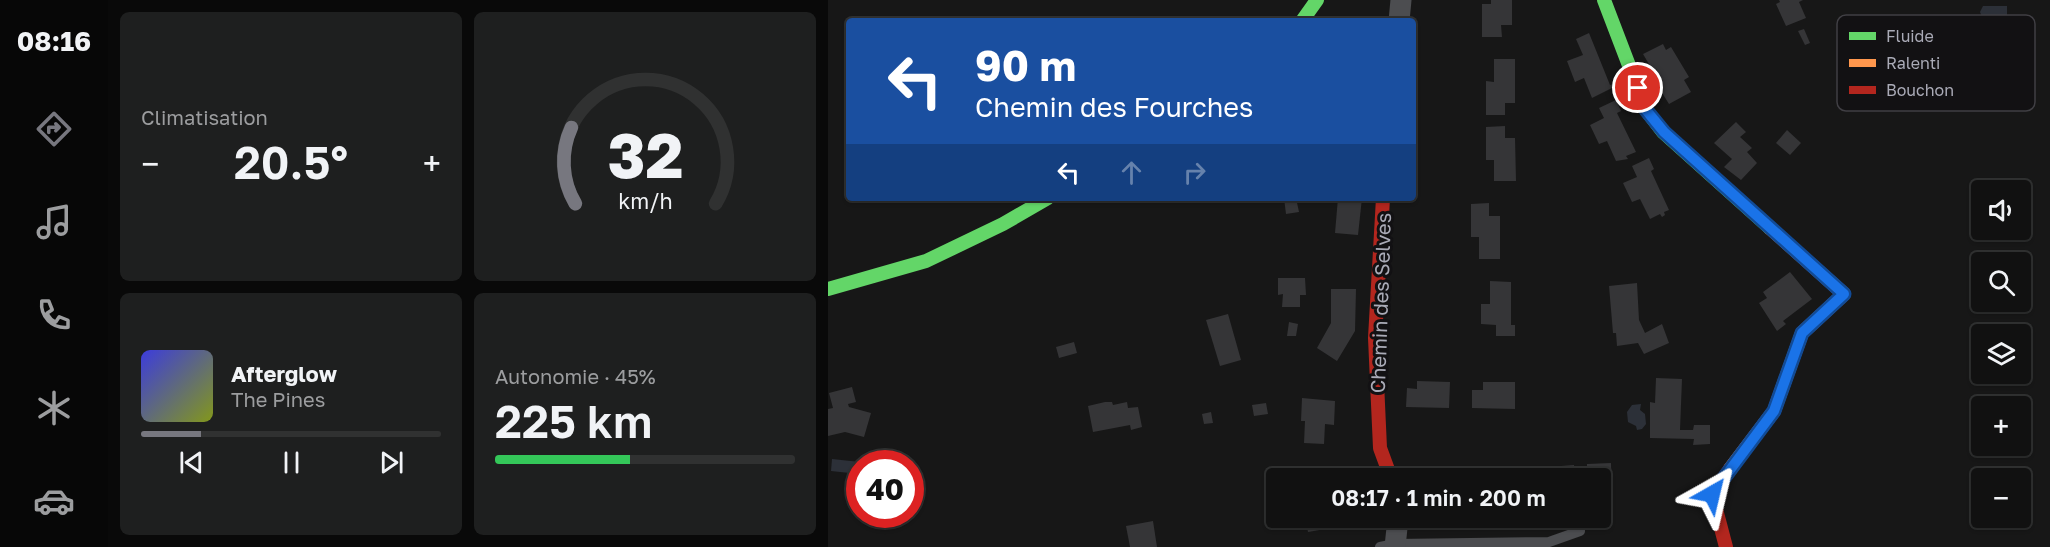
<!DOCTYPE html>
<html lang="fr">
<meta charset="utf-8">
<style>
:root{--surface:#111;--page:#1e1f1f;--text:#f1f3f6;--muted:#9c9d9f;--line:#303131;--accent:#77777f}
body{margin:0;font-family:"Golos Text",sans-serif;background:var(--page);color:var(--text);height:100vh;display:flex;flex-direction:column;font-size:22px;white-space:nowrap}
*{box-sizing:border-box;margin:0}
p{font-size:20px;color:var(--muted)}
.icon{flex:none;width:33px;height:33px;fill:none;stroke:currentColor;stroke-width:2;stroke-linecap:round;stroke-linejoin:round}
.map{position:relative;flex:1;overflow:hidden}
.panel{display:flex;flex-direction:column;gap:12px;padding:12px;background:#090909;width:720px}
.panel>*{flex:none}
.guide{position:absolute;left:18px;top:18px;width:570px;height:183px;border-radius:6px;box-shadow:0 2px 4px #0004,0 0 0 2px var(--line);background:#1a4fa0;color:#fff;overflow:hidden}
.fabs{position:absolute;left:1143px;top:180px;display:grid;gap:12px}
.fabs a{display:grid;place-items:center;width:60px;height:60px;border-radius:6px;background:var(--surface);box-shadow:0 2px 4px #0004,0 0 0 2px var(--line);font-size:30px}
.speed{position:absolute;left:18px;top:450px;display:flex;gap:12px;font-size:30px;font-weight:700;text-align:center}
.speed>*{display:grid;place-content:center;width:78px;height:78px;border-radius:50%;background:var(--surface);box-shadow:0 2px 4px #0004,0 0 0 2px var(--line);line-height:1}
.speed .limit{border:9px solid #d22;background:#fff;color:#111}
.pin{position:absolute;display:grid;place-items:center;width:51px;height:51px;color:#fff;margin:-26px;border:3px solid #fff;border-radius:50%;box-shadow:0 2px 6px #0007}
.me{position:absolute;width:66px;margin:-33px;rotate:37deg;stroke-linejoin:round;filter:drop-shadow(0 0 4px #0008)}
.turn{display:flex;align-items:center;gap:21px;height:126px;padding:0 30px;font-size:27px}
.turn .icon{width:78px;height:78px;stroke-width:2.5}
.turn b{display:block;font-size:42px;line-height:51px}
.lanes{display:flex;align-items:center;height:57px;padding:0 30px;background:#0003;justify-content:center;gap:30px;direction:ltr}
.lanes .off{opacity:.35}
.big{font-size:45px;font-weight:600;line-height:1.1}
.panel .card{flex:1;display:flex;flex-direction:column;justify-content:center;gap:9px;min-width:0;padding:0 21px;border-radius:9px;background:var(--page)}
.panel .dial{align-items:center;gap:0}
.dial svg{height:156px;overflow:visible;fill:none;stroke:var(--line);stroke-width:7;stroke-linecap:round;text-anchor:middle}
.dial text{fill:var(--text);stroke:none}
.song{display:flex;align-items:center;gap:18px}
.cover{width:72px;height:72px;border-radius:9px;background:linear-gradient(135deg,hsl(240 70% 55%),hsl(70 70% 35%))}
.played{height:6px;border-radius:3px;background:linear-gradient(90deg,var(--accent) 20%,var(--line) 20%)}
.keys{display:flex;justify-content:space-around;direction:ltr}
.heat{display:flex;justify-content:space-between;align-items:center;font-size:33px;direction:ltr}
.charge{height:9px;border-radius:4px;background:linear-gradient(90deg,#34c759 45%,var(--line) 0)}
.panel .tiles{flex:1;display:grid;gap:12px;grid-template-columns:repeat(2,1fr)}
.trip{position:absolute;left:438px;top:468px;width:345px;height:60px;border-radius:6px;background:var(--surface);box-shadow:0 2px 4px #0004,0 0 0 2px var(--line);font-weight:600;line-height:60px;text-align:center}
main{display:flex;flex:1;min-height:0}
.tab-bar{display:flex;flex-direction:column;width:108px;justify-content:space-around;align-items:center;background:#070707;color:var(--muted)}
.tab-bar .icon{width:42px;height:42px}
.tab-bar .current{color:var(--accent)}
.tab-bar b{font-size:27px;color:var(--text)}
.map>svg:first-child{display:block}
</style>
<main>
<nav class="tab-bar">
<b>08:16</b>
<svg class="icon current" aria-label="directions" viewBox="0 0 24 24"><path d="M12 3l9 9-9 9-9-9zM9 14v-3h6M13 9l2 2-2 2"/></svg>
<svg class="icon" aria-label="music" viewBox="0 0 24 24"><path d="M9 18V5l10-2v13"/><circle cx="6" cy="18" r="3"/><circle cx="16" cy="16" r="3"/></svg>
<svg class="icon" aria-label="phone" viewBox="0 0 24 24"><path d="M5 4h4l2 5-3 2q2 4 5 5l2-3 5 2v4C11 20 4 13 5 4z"/></svg>
<svg class="icon" aria-label="climate" viewBox="0 0 24 24"><path d="M12 3v18M4 7l16 10M4 17L20 7"/></svg>
<svg class="icon" aria-label="car" viewBox="0 0 24 24"><path d="M5 17H2v-5l4-1 3-4h7l3 4 3 1v5h-3M9 17h6M6 11h13"/><circle cx="7" cy="17" r="2"/><circle cx="17" cy="17" r="2"/></svg>
</nav>
<section class="panel">
<div class="tiles">
<div class="card"><p>Climatisation</p>
<div class="heat"><a>−</a><b class="big">20.5°</b><a>+</a></div>
</div>
<div class="card dial"><svg viewBox="0 0 100 80">
<path d="M14 69A42 42 0 1 1 86 69"/>
<path d="M14 69A42 42 0 0 1 12 30" stroke="#77777f"/>
<text x="50" y="56" font-size="32" font-weight="700">32</text>
<text x="50" y="72" font-size="11">km/h</text>
</svg></div>
<div class="card">
<div class="song"><i class="cover"></i><div><b>Afterglow</b><p>The Pines</p></div></div>
<div class="played"></div>
<div class="keys"><svg class="icon" aria-label="previous" viewBox="0 0 24 24"><path d="M18 5L8 12l10 7zM5 5v14"/></svg><svg class="icon" aria-label="pause" viewBox="0 0 24 24"><path d="M8 5v14M16 5v14"/></svg><svg class="icon" aria-label="next" viewBox="0 0 24 24"><path d="M6 5l10 7-10 7zM19 5v14"/></svg></div>
</div>
<div class="card"><p>Autonomie · 45%</p><b class="big">225 km</b><div class="charge"></div></div>
</div>
</section>
<div class="map">
<svg width="1222" height="547" viewBox="0 0 1222 547">
<rect width="100%" height="100%" fill="#171717"/>
<g fill="#2c3038">
<path d="M1155 6H1179V19H1155L1152 12Z"/>
<path d="M813 404 812 410 817 414 818 424 814 429 809 430 808 426 800 422 799 412 804 405Z"/>
<path d="M4 459 32 462 31 474 3 471Z"/>
</g>
<g fill="#353537">
<path d="M663 0H684V25H673L674 37H654V4H663Z"/>
<path d="M951 0H975L971 2 978 18 958 26 948 4 952 2Z"/>
<path d="M976 29 982 43 977 45 970 31Z"/>
<path d="M761 33 782 85 785 84 786 87 764 98 756 78 747 82 739 61 755 55 748 39Z"/>
<path d="M835 44 838 50 843 47 861 77 856 80 863 92 841 104 826 80 832 77 828 69 825 71 815 54Z"/>
<path d="M666 59H687V103H677V115H658V81L666 82Z"/>
<path d="M788 100 793 111 789 113 808 152 798 156 800 159 788 161 779 141 771 144 762 125 776 118 771 108Z"/>
<path d="M908 122 918 132 912 137 924 148 919 152 929 163 913 180 896 167 904 159 886 143Z"/>
<path d="M677 126V138H687L688 181H666V160H658V127Z"/>
<path d="M959 130 973 143 962 155 948 143Z"/>
<path d="M821 158 826 169 823 171 841 210 836 212 837 215 834 217 832 214 822 219 812 199 804 202 795 183 809 177 804 166Z"/>
<path d="M456 198H468L471 212 458 214Z"/>
<path d="M510 198H534L530 235 507 233Z"/>
<path d="M661 203V216H672V259H651V237H643V204Z"/>
<path d="M962 272 984 299 955 321 958 324 949 331 931 303 939 298 935 292Z"/>
<path d="M450 278H477L478 295H472V307H454L455 294 450 295Z"/>
<path d="M662 281 683 282V325H687V336H668V325L653 324V304H662Z"/>
<path d="M809 283 811 320 817 333 834 324 841 343 816 354 810 343 789 346 788 333H785L781 286Z"/>
<path d="M503 289H528L527 331 509 361 489 348 503 323Z"/>
<path d="M400 314 413 360 392 366 378 320Z"/>
<path d="M461 322 470 324 468 336H459Z"/>
<path d="M246 342 249 353 231 358 228 347Z"/>
<path d="M828 378 854 379 852 430H865L866 425H882V444L865 445 866 439 822 438V402L827 403Z"/>
<path d="M589 381 622 382 621 408 578 407 579 388 589 389Z"/>
<path d="M655 382H687V409L644 408V390H655Z"/>
<path d="M24 387 28 402 20 404 21 407 43 413 36 437 17 432 0 436V409L5 408 1 393Z"/>
<path d="M1154 397H1169V404H1174V406H1154V428H1145L1146 414H1150Z"/>
<path d="M474 398 507 401 506 425 497 424 496 444 476 443 477 421H473Z"/>
<path d="M277 402H284L285 405 299 402 300 408 310 407 314 427 303 430 302 425 265 432 260 406Z"/>
<path d="M438 403 440 414 426 416 424 405Z"/>
<path d="M383 412 385 423 376 424 374 414Z"/>
<path d="M1192 430 1200 442 1177 455 1171 446H1192Z"/>
<path d="M783 463 784 511H772V478H759V464Z"/>
<path d="M746 465V478H734L733 466Z"/>
<path d="M477 518H500L503 528 480 532Z"/>
<path d="M325 521 329 547H302L298 526Z"/>
</g>
<g fill="none" stroke-linecap="round" stroke-linejoin="round">
<path stroke="#4c4d50" stroke-width="10" d="M552 547 567 544 721 542 752 531"/>
<g stroke="#4c4d50" stroke-width="21">
<path d="M571 21 573 0"/>
<path d="M567 547 570 518"/>
</g>
<g stroke="#63d668" stroke-width="14">
<path d="M776 0 818 110 835 132 942 228"/>
<path d="M474 21 489 0"/>
<path d="M0 289 98 261 175 224 220 198"/>
</g>
<path stroke="#ff974d" stroke-width="14" d="M902 469 946 411 974 333 1016 294 942 228"/>
<g stroke="#b3261e" stroke-width="14">
<path d="M555 198 547 338 552 448 563 478"/>
<path d="M898 547 884 494 902 469"/>
</g>
</g>
<g fill="none" stroke-linecap="round" stroke-linejoin="round">
<defs>
<path id="route" d="M810 88 818 110 836 132 1016 294 974 333 946 411 884 494"/>
</defs>
<use href="#route" stroke="#114b97" stroke-width="15"/>
<use href="#route" stroke="#1a73e8" stroke-width="10"/>
</g>
<g text-anchor="middle" dominant-baseline="central" stroke-width="6" stroke-linejoin="round" paint-order="stroke">
<g font-size="20" fill="#aaabb7" stroke="#121113">
<text transform="translate(552 303) rotate(-88)">Chemin des Selves</text>
</g>
</g>
<rect x="1009" y="15" width="198" height="96" rx="9" fill="#121113" stroke="#403f44" stroke-width="1.5"/>
<rect x="1021" y="32" width="27" height="8" fill="#63d668"/>
<rect x="1021" y="59" width="27" height="8" fill="#ff974d"/>
<rect x="1021" y="86" width="27" height="8" fill="#b3261e"/>
<g font-size="16" fill="#aaabb7">
<text x="1058" y="42">Fluide</text>
<text x="1058" y="69">Ralenti</text>
<text x="1058" y="96">Bouchon</text>
</g>
</svg>
<div class="fabs">
<a><svg class="icon" aria-label="sound" viewBox="0 0 24 24"><path d="M4 9h4l5-4v14l-5-4H4zM17 9q2 3 0 6"/></svg></a>
<a><svg class="icon" aria-label="search" viewBox="0 0 24 24"><circle cx="10" cy="10" r="6"/><path d="M15 15l6 6"/></svg></a>
<a><svg class="icon" aria-label="layers" viewBox="0 0 24 24"><path d="M12 4l9 5-9 5-9-5zM3 14l9 5 9-5"/></svg></a>
<a>+</a>
<a>−</a>
</div>
<div class="speed"><div class="limit">40</div></div>
<div class="pin" style="left:810px;top:88px;background:#d93025"><svg class="icon" aria-label="arrive" viewBox="0 0 24 24"><path d="M6 21V4h12l-3 4 3 4H6"/></svg></div>
<svg class="me" style="left:884px;top:494px" viewBox="-20 -20 40 40"><path d="M0-17L14 15 0 8-14 15z" fill="#1a73e8" stroke="#fff" stroke-width="4"/></svg>
<div class="trip">08:17 · 1 min · 200 m</div>
<div class="guide">
<div class="turn"><svg class="icon" aria-label="left" viewBox="0 0 24 24"><path d="M17 20v-9H6M10 6l-5 5 5 5"/></svg><div><b>90 m</b>Chemin des Fourches</div></div>
<div class="lanes"><svg class="icon" aria-label="left" viewBox="0 0 24 24"><path d="M17 20v-9H6M10 6l-5 5 5 5"/></svg><svg class="icon off" aria-label="ahead" viewBox="0 0 24 24"><path d="M12 20V5M6 11l6-6 6 6"/></svg><svg class="icon off" aria-label="right" viewBox="0 0 24 24"><path d="M7 20v-9h11M14 6l5 5-5 5"/></svg></div>
</div>
</div>
</main>
